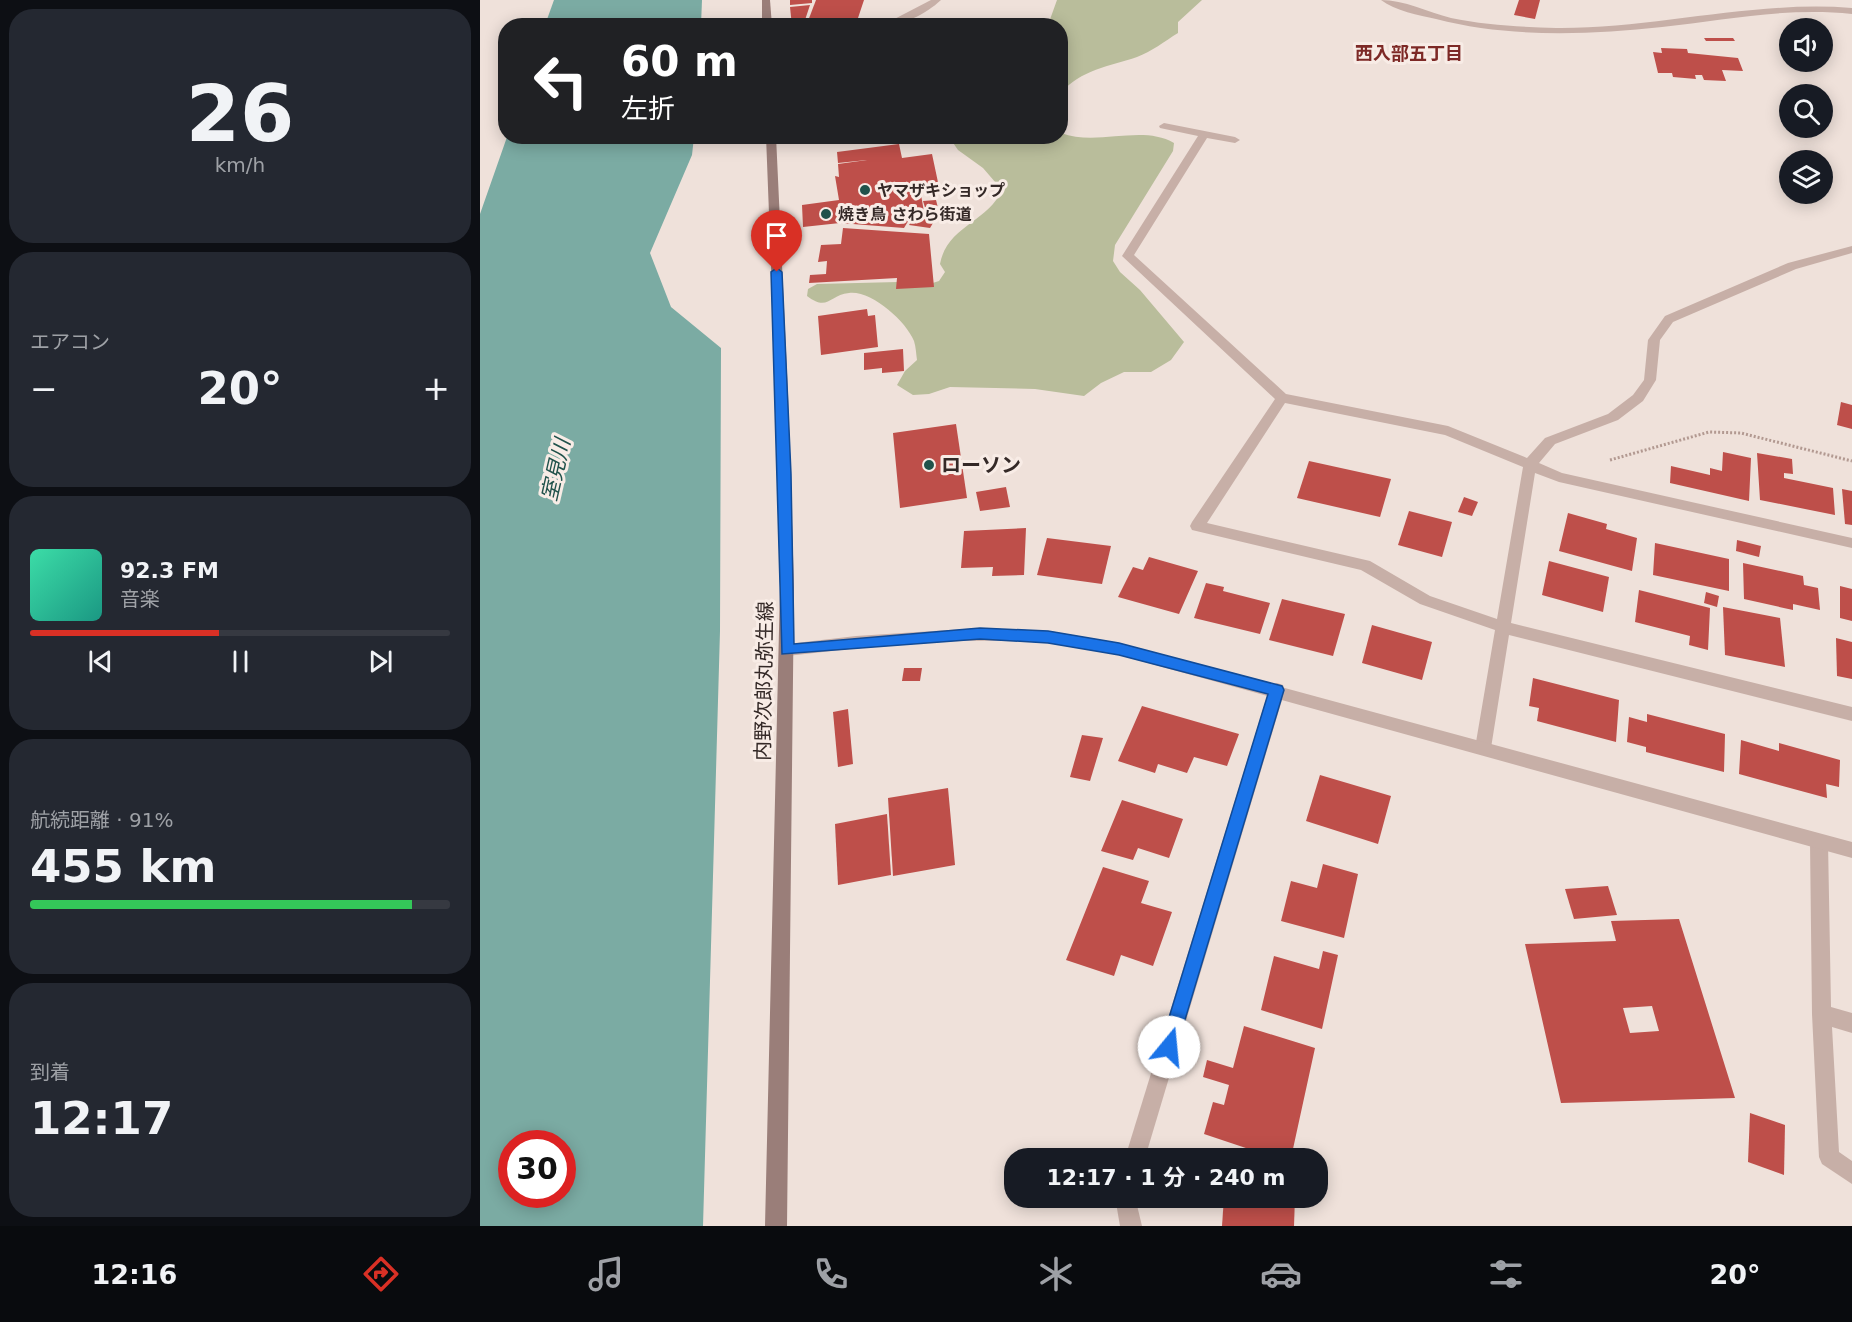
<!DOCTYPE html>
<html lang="ja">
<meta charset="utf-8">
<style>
:root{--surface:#171b24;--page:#242831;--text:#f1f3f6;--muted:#9ea1a6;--line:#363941;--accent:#d93025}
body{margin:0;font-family:"DejaVu Sans","Noto Sans JP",sans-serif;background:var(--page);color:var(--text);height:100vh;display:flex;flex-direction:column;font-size:22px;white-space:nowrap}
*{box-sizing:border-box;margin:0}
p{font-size:20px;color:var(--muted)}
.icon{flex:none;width:33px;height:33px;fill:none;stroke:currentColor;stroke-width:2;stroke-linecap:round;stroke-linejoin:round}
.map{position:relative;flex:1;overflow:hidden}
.details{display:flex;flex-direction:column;gap:9px;padding:9px;background:#0d0f14;width:480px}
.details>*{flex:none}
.hud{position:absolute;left:18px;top:18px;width:570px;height:126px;border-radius:24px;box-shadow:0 3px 15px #0003;background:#202124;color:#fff;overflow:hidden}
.controls{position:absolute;left:1299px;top:18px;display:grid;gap:12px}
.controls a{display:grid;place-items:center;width:54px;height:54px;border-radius:50%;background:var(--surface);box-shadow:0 3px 15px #0003;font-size:30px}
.speed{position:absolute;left:18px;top:1130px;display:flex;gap:12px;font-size:30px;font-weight:700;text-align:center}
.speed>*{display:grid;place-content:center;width:78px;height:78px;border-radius:50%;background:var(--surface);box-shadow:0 3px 15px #0003;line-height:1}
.speed .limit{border:9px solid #d22;background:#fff;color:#111}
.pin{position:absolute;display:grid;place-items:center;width:51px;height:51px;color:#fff;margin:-62px -26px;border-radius:50% 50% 50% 0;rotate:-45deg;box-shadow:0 0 6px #0007}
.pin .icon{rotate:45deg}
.me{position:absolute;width:66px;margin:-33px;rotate:17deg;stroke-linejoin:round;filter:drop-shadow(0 0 4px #0008)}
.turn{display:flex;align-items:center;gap:21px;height:126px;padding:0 24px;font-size:27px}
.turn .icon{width:78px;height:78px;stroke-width:2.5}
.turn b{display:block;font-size:42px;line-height:51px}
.big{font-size:45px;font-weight:700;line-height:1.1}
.details .card{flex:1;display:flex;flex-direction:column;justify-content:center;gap:9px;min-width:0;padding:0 21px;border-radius:24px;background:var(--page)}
.details .dial{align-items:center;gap:0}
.dial b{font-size:78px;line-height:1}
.song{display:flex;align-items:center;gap:18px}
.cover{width:72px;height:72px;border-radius:9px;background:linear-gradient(135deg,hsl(160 70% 55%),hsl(170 70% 35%))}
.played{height:6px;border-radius:3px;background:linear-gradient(90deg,var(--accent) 45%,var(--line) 45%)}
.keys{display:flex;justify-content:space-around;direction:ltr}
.heat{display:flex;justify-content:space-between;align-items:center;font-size:33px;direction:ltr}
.charge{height:9px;border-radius:4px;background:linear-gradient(90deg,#34c759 91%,var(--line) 0)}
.trip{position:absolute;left:524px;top:1148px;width:324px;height:60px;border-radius:24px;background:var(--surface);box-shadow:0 3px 15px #0003;font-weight:700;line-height:60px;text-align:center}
.dock{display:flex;height:96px;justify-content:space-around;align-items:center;background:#090b0e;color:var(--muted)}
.dock .icon{width:42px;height:42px}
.dock .active{color:var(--accent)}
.dock b{font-size:27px;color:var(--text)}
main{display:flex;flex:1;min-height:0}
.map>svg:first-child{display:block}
</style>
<main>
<section class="details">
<div class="card dial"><b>26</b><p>km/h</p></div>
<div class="card"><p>エアコン</p>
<div class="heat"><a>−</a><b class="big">20°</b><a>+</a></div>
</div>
<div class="card">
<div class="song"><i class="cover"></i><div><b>92.3 FM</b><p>音楽</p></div></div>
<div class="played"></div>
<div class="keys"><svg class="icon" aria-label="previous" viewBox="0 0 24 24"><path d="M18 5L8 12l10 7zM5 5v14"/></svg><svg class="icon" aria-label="pause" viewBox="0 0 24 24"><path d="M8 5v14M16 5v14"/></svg><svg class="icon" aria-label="next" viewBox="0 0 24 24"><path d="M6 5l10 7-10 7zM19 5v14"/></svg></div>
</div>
<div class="card"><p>航続距離 · 91%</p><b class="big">455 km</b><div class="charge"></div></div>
<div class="card"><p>到着</p><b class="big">12:17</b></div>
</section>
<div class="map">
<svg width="1372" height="1226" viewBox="0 0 1372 1226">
<rect width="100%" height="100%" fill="#efe1da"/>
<g fill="#b9bd9b">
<path d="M577 0H722L698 22V33C685 41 671 52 657 57 630 66 600 70 581 93L580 26 568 25Z"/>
<path d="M581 133C617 147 661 124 694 143L693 151 635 245 633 261 640 272 660 290 704 342 691 360 671 372H644L621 383 604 396 555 389 470 387 449 394 433 395 417 385 425 371 437 360C436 354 436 347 434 341 426 321 391 290 369 293 349 295 348 312 327 296L328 289 337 284 418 282 443 286 459 281 465 272 460 264C467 226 508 222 522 190L503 168 478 150 469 137 580 136Z"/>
</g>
<g fill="#7baba3" fill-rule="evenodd">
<path d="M74 0H222L221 25H65Z"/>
<path d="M27 137H214L212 155 170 253 191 307 241 348 240 631 223 1226H0V214ZM32 1143H82V1194H32Z"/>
</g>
<g fill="#be4f4a" fill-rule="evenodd">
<path d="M310 0H332V3L310 5Z"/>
<path d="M336 0H384L377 21H328Z"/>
<path d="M1039 0H1060L1055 19 1034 15Z"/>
<path d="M330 5 323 26H312L310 7Z"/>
<path d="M1224 38H1253L1255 41H1226Z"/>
<path d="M1181 48 1207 49 1208 53 1258 58 1263 71 1242 70 1246 81 1224 80 1222 75H1215L1216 79 1193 77 1192 73H1178L1173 52 1182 53Z"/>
<path d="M419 144 422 158 452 154 459 187 440 189 444 212 433 213 424 228 360 223 323 227 322 205 359 200 355 176 359 177 358 164 387 160 358 163 357 152Z"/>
<path d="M456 200 459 212 447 214 443 201Z"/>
<path d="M436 215 456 218 450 228 429 225Z"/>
<path d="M363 228 449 234 454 287 416 289 417 278 329 283 330 275 346 274 347 261 338 262 341 245 361 244Z"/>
<path d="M387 309 388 316 395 315 398 347 341 355 338 316Z"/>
<path d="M423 349 424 371 402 373V368L384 370V353Z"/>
<path d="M1361 402 1372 405V429L1357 425Z"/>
<path d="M476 424 487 498 420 508 413 433Z"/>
<path d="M1243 452 1271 458 1269 501 1190 483 1191 466 1230 475V468L1242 471Z"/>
<path d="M1277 453 1312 459 1313 474 1304 473V478L1353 488 1355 515 1280 500Z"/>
<path d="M829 461 911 479 900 517 817 498Z"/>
<path d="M526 487 530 507 500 511 496 492Z"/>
<path d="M1362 489 1372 491V525L1365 524Z"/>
<path d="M984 497 998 502 992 516 978 512Z"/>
<path d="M929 511 972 522 962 557 918 545Z"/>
<path d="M1088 513 1127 524 1126 529 1157 538 1152 571 1079 551Z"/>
<path d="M546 528 544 575 512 576 513 567 481 568 484 531Z"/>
<path d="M567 538 631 546 622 584 557 575Z"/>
<path d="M1257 540 1281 546 1279 557 1256 551Z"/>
<path d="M1175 543 1249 559V591L1173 575Z"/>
<path d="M669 557 718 571 699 614 638 597 653 567 663 570Z"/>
<path d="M1069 561 1129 577 1123 612 1062 595Z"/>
<path d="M1263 563 1323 576 1324 585 1338 588 1340 610 1313 604V610L1264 599Z"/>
<path d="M726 583 744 587 743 591 790 603 780 634 714 618Z"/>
<path d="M1360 586 1372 589V621L1360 618Z"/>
<path d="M1159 590 1230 608 1228 650 1209 645 1210 636 1155 622Z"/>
<path d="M1226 592 1239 596 1237 607 1224 603Z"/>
<path d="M802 599 865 614 853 656 789 640Z"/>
<path d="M1243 607 1300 618 1305 667 1245 655Z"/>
<path d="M892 625 952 642 942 680 882 663Z"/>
<path d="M1356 638 1372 642V679L1357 676Z"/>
<path d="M424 668H442L440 681H422Z"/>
<path d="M1053 678 1139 700 1136 742 1057 721 1059 708 1049 706Z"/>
<path d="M662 706 759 734 747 766 714 757 707 773 678 764 675 773 638 761Z"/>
<path d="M368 709 373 764 358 767 353 712Z"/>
<path d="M1167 714 1245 734 1244 772 1166 752V747L1147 742 1149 717 1167 722Z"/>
<path d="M602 735 623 738 610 781 590 777Z"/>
<path d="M1261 740 1299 751V743L1360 760 1359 787 1346 784 1347 798 1259 774Z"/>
<path d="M840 775 911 796 898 844 826 821Z"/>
<path d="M468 788 475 865 413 876 408 798Z"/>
<path d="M642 800 703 819 689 858 658 848 653 860 621 851Z"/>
<path d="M407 814 411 875 358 885 355 824Z"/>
<path d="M843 864 878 874 864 938 801 921 811 881 837 888Z"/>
<path d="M623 867 669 881 661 903 692 912 673 966 641 955 634 976 586 960Z"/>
<path d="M1128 886 1137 915 1094 919 1085 889Z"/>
<path d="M1199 919 1255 1098 1081 1103 1045 944 1136 941 1131 921ZM1172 1006 1179 1031 1150 1033 1143 1008Z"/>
<path d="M843 951 858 955 842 1029 781 1010 794 956 839 969Z"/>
<path d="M764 1026 835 1048 811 1158H796L724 1134 733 1102 744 1105 749 1085 723 1077 727 1060 753 1068Z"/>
<path d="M1270 1113 1305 1125 1304 1175 1268 1162Z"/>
<path d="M744 1197H815L814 1226H742Z"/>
</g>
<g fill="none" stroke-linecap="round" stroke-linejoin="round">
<path stroke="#b29991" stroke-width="3" stroke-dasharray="2 2" stroke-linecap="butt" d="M1130 460 1229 432 1261 433 1372 461"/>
<g fill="#c7afa7" fill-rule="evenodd">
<path d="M451 0H461C446 14 422 26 401 26Z"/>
<path d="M901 0C924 0 948 12 971 18 1005 25 1041 27 1076 28 1175 29 1273 0 1372 8V14C1307 7 1246 20 1182 27 1107 35 1030 38 956 19 939 15 915 11 901 0Z"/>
<path d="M684 123 755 137 760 140 755 143 727 138 654 255 806 394 968 426 1047 458 1065 438 1128 414 1153 395 1164 380 1168 340 1185 316 1308 263 1372 246V253L1316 269 1193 322 1180 340 1176 380 1163 401 1138 420 1075 444 1059 463 1082 473 1372 538V548L1079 482 1055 473 1031 623 1372 707V721L1029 635 1011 748 1009 753 1003 755 997 753 995 748 1015 630 940 604 881 570 712 530 710 526 712 522 795 399 642 256 718 136 680 128 679 126ZM805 403 965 435 1043 467 1017 619 950 596 890 561 727 523Z"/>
<path d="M797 683 803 685 805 690 665 1158H645L789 690 791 685Z"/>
<path d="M1339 834 1345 836 1348 842 1351 1007 1372 1013V1033L1352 1027 1359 1152 1372 1161V1184L1342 1164 1339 1157 1332 1014 1330 842 1333 836Z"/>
<path d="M635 1197H655L662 1226H640Z"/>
</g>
<path fill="#c7afa7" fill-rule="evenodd" d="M500 628 569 631 639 643 1372 842V858L639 655C615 651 591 645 567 643 480 636 393 646 307 656L302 654 299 650 302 646 307 644 376 636Z"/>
<g fill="#9a7e79" fill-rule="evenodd">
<path d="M282 0H290L292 26H282Z"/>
<path d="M286 136H296L308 394 314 587 307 1226H285L300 587 296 394Z"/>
</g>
</g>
<path fill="#1a73e8" stroke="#114b97" stroke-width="1.5" d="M297 268 302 272 311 474 314 644 500 628 568 631 639 643 802 686 804 690 695 1053 689 1055 683 1053 680 1047 788 694 639 655 568 643 500 639 302 654 291 272Z"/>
<g fill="#20524b" stroke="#f8ece6" stroke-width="2">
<circle cx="385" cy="190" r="6"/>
<circle cx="346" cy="214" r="6"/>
<circle cx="449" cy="465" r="6"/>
</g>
<g text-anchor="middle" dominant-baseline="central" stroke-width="6" stroke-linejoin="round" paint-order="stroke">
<g font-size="16" font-weight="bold" fill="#342927" stroke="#f8ece6" text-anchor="start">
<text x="397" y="190">ヤマザキショップ</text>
<text x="358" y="214">焼き鳥 さわら街道</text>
</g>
<g font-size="18" font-weight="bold" fill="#7d2926" stroke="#f8ece6">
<text x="929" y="53">西入部五丁目</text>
</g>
<g font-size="20" font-weight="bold" fill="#342927" stroke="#f8ece6" text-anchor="start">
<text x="461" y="465">ローソン</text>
</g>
<g font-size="20" fill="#342927" stroke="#f8ece6">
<text transform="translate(284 681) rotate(-89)">内野次郎丸弥生線</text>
</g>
<g font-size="21" font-style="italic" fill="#20524b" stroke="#f8ece6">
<text transform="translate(76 470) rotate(-77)">室見川</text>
</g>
</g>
</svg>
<div class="controls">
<a><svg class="icon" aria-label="sound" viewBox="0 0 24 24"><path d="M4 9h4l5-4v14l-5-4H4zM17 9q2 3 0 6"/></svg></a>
<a><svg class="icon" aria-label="search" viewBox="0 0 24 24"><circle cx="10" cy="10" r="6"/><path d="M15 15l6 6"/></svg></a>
<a><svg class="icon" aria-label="layers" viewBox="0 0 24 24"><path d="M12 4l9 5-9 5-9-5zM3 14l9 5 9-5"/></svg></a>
</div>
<div class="speed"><div class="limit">30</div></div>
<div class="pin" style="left:297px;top:272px;background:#d93025"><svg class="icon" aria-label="arrive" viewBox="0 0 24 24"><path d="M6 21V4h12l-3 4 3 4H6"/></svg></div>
<svg class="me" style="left:689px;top:1047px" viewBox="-20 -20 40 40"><circle r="19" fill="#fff"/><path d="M0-13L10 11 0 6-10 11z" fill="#1a73e8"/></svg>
<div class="trip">12:17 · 1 分 · 240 m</div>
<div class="hud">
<div class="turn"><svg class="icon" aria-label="left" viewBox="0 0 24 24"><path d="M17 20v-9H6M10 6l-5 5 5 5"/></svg><div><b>60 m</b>左折</div></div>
</div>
</div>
</main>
<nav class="dock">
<b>12:16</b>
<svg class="icon active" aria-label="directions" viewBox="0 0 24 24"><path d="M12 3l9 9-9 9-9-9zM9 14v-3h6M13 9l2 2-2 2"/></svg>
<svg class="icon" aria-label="music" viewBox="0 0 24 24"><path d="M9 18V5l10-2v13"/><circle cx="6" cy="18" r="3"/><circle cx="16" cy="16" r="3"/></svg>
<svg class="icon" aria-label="phone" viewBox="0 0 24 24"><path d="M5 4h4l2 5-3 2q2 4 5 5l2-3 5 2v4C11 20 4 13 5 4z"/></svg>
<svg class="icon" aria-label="climate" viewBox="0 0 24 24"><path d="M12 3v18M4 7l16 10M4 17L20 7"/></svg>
<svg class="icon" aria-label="car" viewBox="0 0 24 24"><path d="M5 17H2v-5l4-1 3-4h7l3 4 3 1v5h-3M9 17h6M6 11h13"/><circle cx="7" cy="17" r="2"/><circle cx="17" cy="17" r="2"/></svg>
<svg class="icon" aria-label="filters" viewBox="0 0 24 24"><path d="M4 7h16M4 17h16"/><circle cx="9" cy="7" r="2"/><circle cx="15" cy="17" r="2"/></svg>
<b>20°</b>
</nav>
